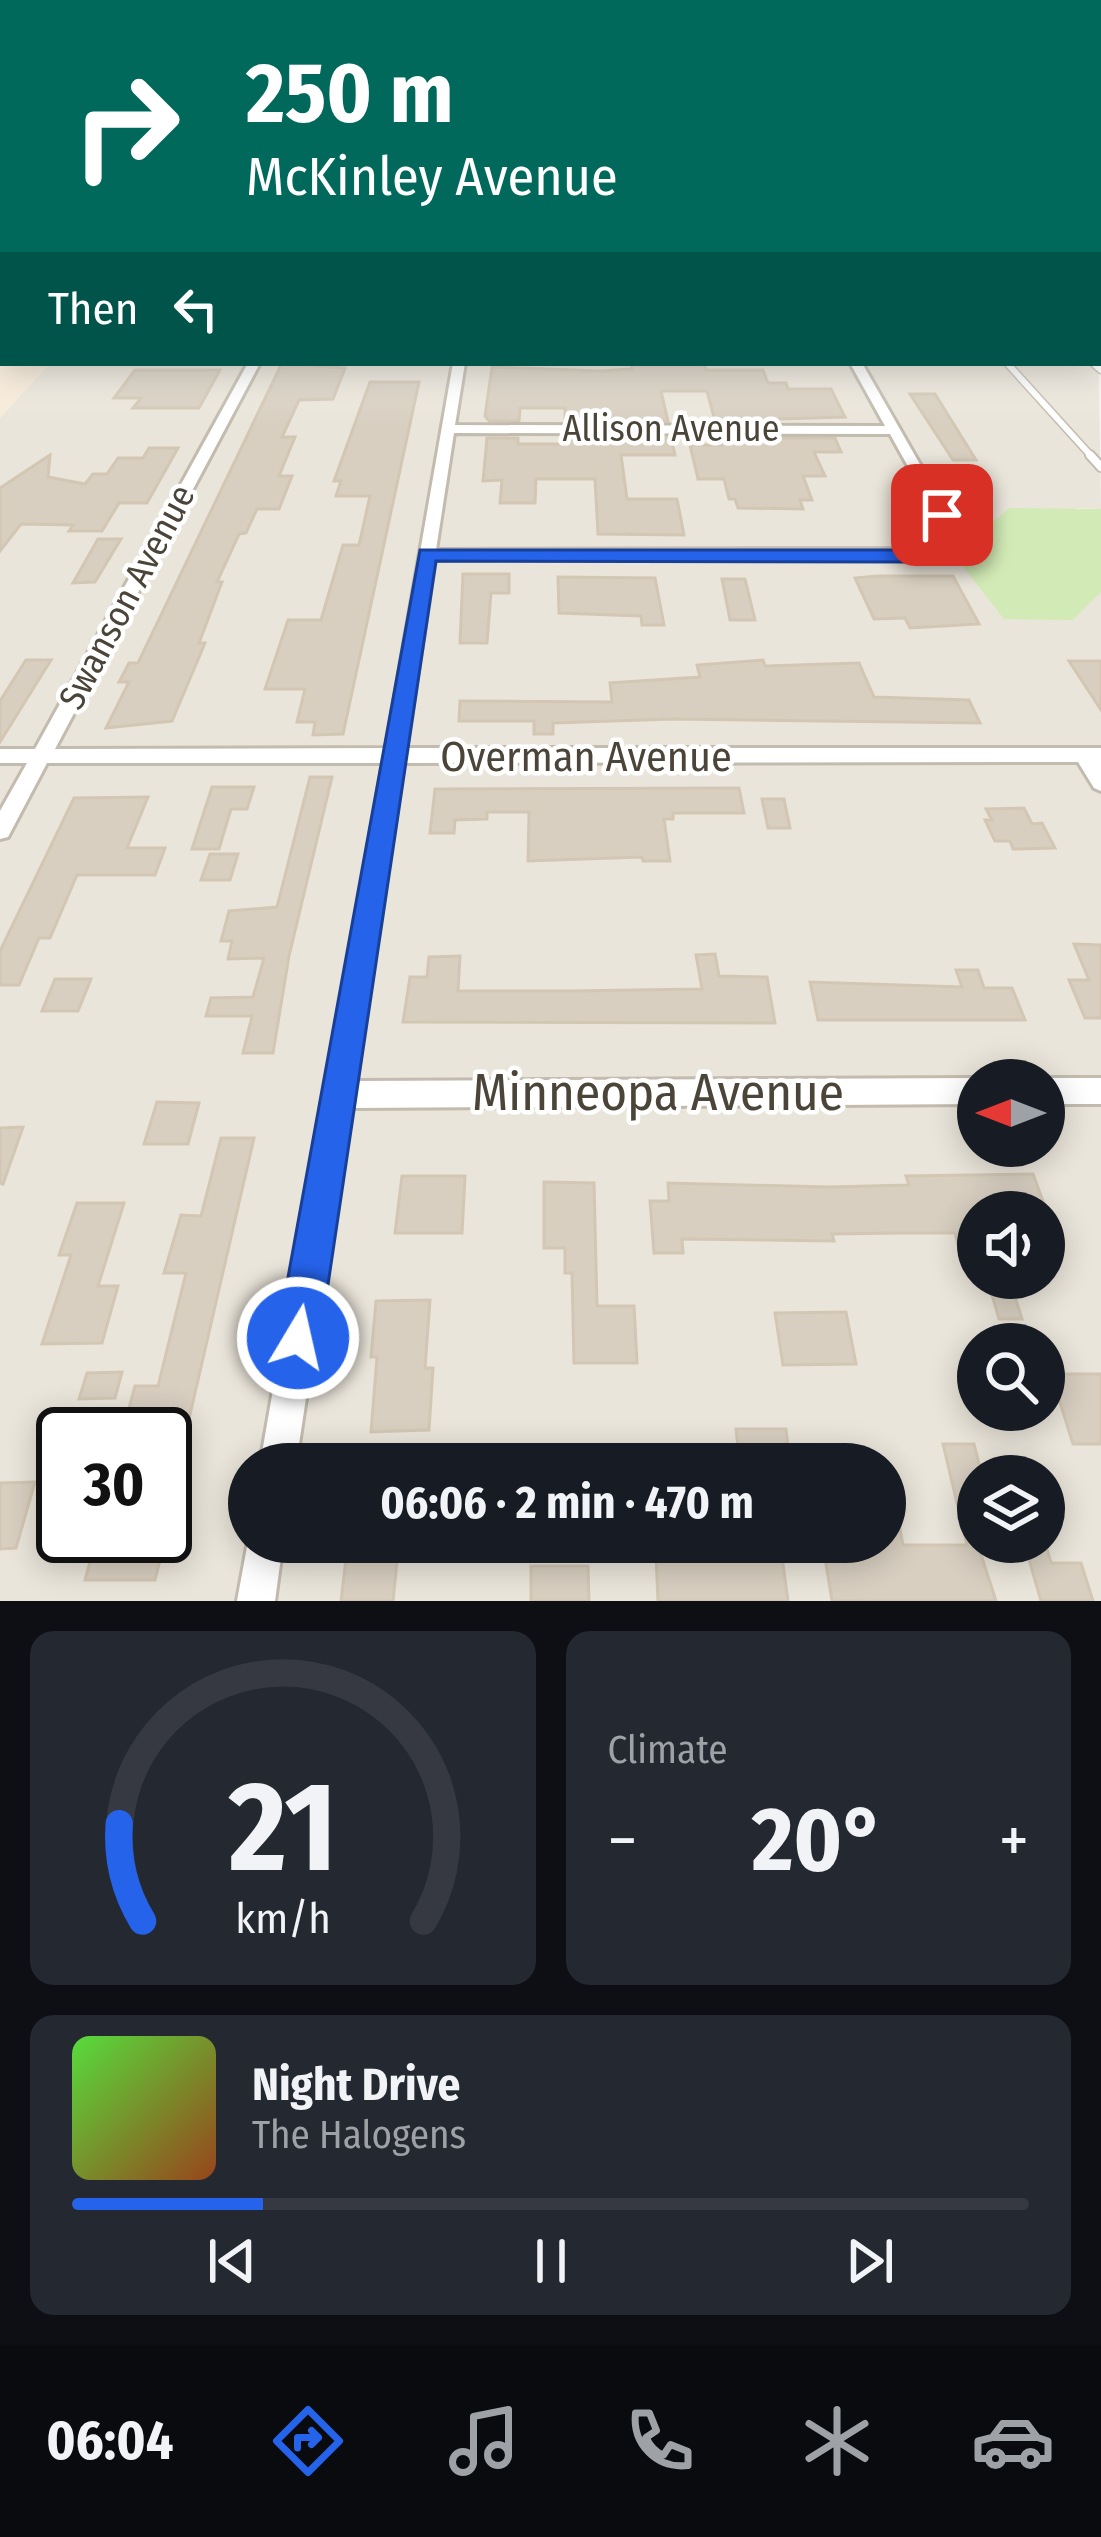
<!DOCTYPE html>
<meta charset="utf-8">
<style>
:root{--surface:#171b24;--page:#242831;--text:#f1f3f6;--muted:#9ea1a6;--line:#363941;--accent:#2563eb}
body{margin:0;font-family:"Fira Sans Condensed",sans-serif;background:var(--page);color:var(--text);height:100vh;display:flex;flex-direction:column;font-size:45px;white-space:nowrap}
*{box-sizing:border-box;margin:0}
p{font-size:39px;color:var(--muted)}
.icon{flex:none;width:66px;height:66px;fill:none;stroke:currentColor;stroke-width:2;stroke-linecap:round;stroke-linejoin:round}
.map{position:relative;height:1601px;overflow:hidden}
.drawer{display:flex;flex-direction:column;gap:30px;padding:30px;background:#0d0f14;flex:1}
.drawer>*{flex:none}
.guide{position:absolute;left:0px;top:0px;width:1101px;height:366px;box-shadow:0 6px 30px #0003;background:#00695c;color:#fff;overflow:hidden}
.needle{width:78px;rotate:270deg}
.buttons{position:absolute;left:957px;top:1059px;display:grid;gap:24px}
.buttons a{display:grid;place-items:center;width:108px;height:108px;border-radius:50%;background:var(--surface);box-shadow:0 6px 30px #0003;font-size:60px}
.speed{position:absolute;left:36px;top:1407px;display:flex;gap:24px;font-size:60px;font-weight:700;text-align:center}
.speed>*{display:grid;place-content:center;width:156px;height:156px;border-radius:50%;background:var(--surface);box-shadow:0 6px 30px #0003;line-height:1}
.speed .limit{border:6px solid #111;border-radius:18px;background:#fff;color:#111}
.pin{position:absolute;display:grid;place-items:center;width:102px;height:102px;color:#fff;margin:-51px;border-radius:24px;box-shadow:0 6px 18px #0006}
.me{position:absolute;width:132px;margin:-66px;rotate:9deg;stroke-linejoin:round;filter:drop-shadow(0 0 9px #0008)}
.turn{display:flex;align-items:center;gap:42px;height:252px;padding:0 48px;font-size:54px}
.turn .icon{width:156px;height:156px;stroke-width:2.5}
.turn b{display:block;font-size:84px;line-height:102px}
.then{display:flex;align-items:center;height:114px;padding:0 48px;background:#0003;gap:24px;font-size:45px}
.big{font-size:90px;font-weight:700;line-height:1.1}
.drawer .tile{flex:1;display:flex;flex-direction:column;justify-content:center;gap:18px;min-width:0;padding:0 42px;border-radius:24px;background:var(--page)}
.drawer .dial{align-items:center;gap:0}
.dial svg{height:312px;overflow:visible;fill:none;stroke:var(--line);stroke-width:7;stroke-linecap:round;text-anchor:middle}
.dial text{fill:var(--text);stroke:none}
.song{display:flex;align-items:center;gap:36px}
.cover{width:144px;height:144px;border-radius:18px;background:linear-gradient(135deg,hsl(110 70% 55%),hsl(20 70% 35%))}
.played{height:12px;border-radius:6px;background:linear-gradient(90deg,var(--accent) 20%,var(--line) 20%)}
.keys{display:flex;justify-content:space-around;direction:ltr}
.heat{display:flex;justify-content:space-between;align-items:center;font-size:66px;direction:ltr}
.drawer .tiles{flex:1;display:grid;gap:30px;grid-template-columns:1fr 1fr}
.tile:last-child{grid-column:span 2}
.trip{position:absolute;left:228px;top:1443px;width:678px;height:120px;border-radius:60px;background:var(--surface);box-shadow:0 6px 30px #0003;font-weight:700;line-height:120px;text-align:center}
.tab-bar{display:flex;height:192px;justify-content:space-around;align-items:center;background:#090b0e;color:var(--muted)}
.tab-bar .icon{width:84px;height:84px}
.tab-bar .active{color:var(--accent)}
.tab-bar b{font-size:54px;color:var(--text)}
.map>svg:first-child{display:block}
</style>
<div class="map">
<svg width="1101" height="1601" viewBox="0 0 1101 1601">
<rect width="100%" height="100%" fill="#f6f3ec"/>
<path fill="#eae5da" fill-rule="evenodd" d="M1098 338 1101 509 1075 508 1101 520V1601H0V418L50 363H1098ZM978 1080H1044V1146H978ZM978 1212H1044V1278H978ZM978 1344H1044V1410H978ZM63 1434H165V1536H63ZM249 1464H885V1542H249ZM978 1476H1044V1542H978Z"/>
<path fill="#f7ead8" d="M0 202 3 363H50L0 418Z"/>
<path fill="#d2eab5" d="M1010 508 1101 509V592L1073 620 1004 619 953 554Z"/>
<g fill="#d8cfc1" stroke="#d3c7b4" stroke-width="3">
<path d="M282 363 345 368 333 399 299 400 282 437H295L279 476H292L279 509H257L246 533 239 534 217 582H222L199 643H205L172 721 106 728 129 682H119L129 663H138Z"/>
<path d="M631 363H704L706 370H763L768 383H786L788 389H831L845 417 715 421 707 391H661L668 421H565V408H520L519 421H489L485 416 492 367 599 371 632 369Z"/>
<path d="M135 370H220L199 408H133L141 398H114Z"/>
<path d="M370 382H419L343 734 313 735 315 722H297L305 689H265L288 620H321L343 545H359L370 496H336L341 481H334Z"/>
<path d="M910 394H935L976 460H953Z"/>
<path d="M487 438H518V444H564L565 438H671L675 455H621L627 499H677L684 535 598 534 595 479H536L535 503H500L502 480 483 481Z"/>
<path d="M719 438H835L841 452H814L825 476H803L812 500H800L803 509 738 508 735 499H729L724 479H698L690 445H721Z"/>
<path d="M149 448H178L147 503H119L102 531H69L73 525 21 524 0 551V488L50 455 48 477 85 484 93 474H107L118 458H143Z"/>
<path d="M98 539H121L95 582 73 583Z"/>
<path d="M463 574H509V593H491L487 643H460Z"/>
<path d="M877 576H953L979 624 910 628 905 618 874 619 855 578Z"/>
<path d="M558 577 655 578 664 625H642L641 616 559 613Z"/>
<path d="M722 579H745L755 620H730Z"/>
<path d="M26 660H51L0 742V701Z"/>
<path d="M763 660 765 666 859 663 874 697 969 700 980 723 673 719 553 723V734H534V721H459L460 701 612 702 610 683 700 677 697 665Z"/>
<path d="M1069 661H1101V710Z"/>
<path d="M310 777H332L289 956 273 1053H243L252 1016H206L211 998 253 997 264 958 228 959 232 941H221L229 911 277 907Z"/>
<path d="M212 787H254L247 809H231L219 849H192Z"/>
<path d="M739 788 744 813H673V819H664L670 861H643L642 857 528 861 529 812H487V819L455 820 454 833H430L435 789Z"/>
<path d="M148 797 127 848H165L155 875H77L50 938H39L19 985H0V951L74 798Z"/>
<path d="M762 799H784L790 828H768Z"/>
<path d="M1024 808 1032 824 1042 823 1055 848 1013 849 1010 841H995L985 820H992L986 809Z"/>
<path d="M210 854H238L230 880H201Z"/>
<path d="M1074 944 1101 945V1018H1085L1069 980H1089Z"/>
<path d="M715 954 719 976 767 977 775 1023 403 1022 410 977H427L429 957 460 956 458 991H570L702 989 696 955Z"/>
<path d="M956 970H978L984 988H1012L1025 1020H818L810 982 962 987Z"/>
<path d="M55 979H91L78 1011H42Z"/>
<path d="M157 1102 199 1103 188 1144H144Z"/>
<path d="M23 1127 3 1184 0 1183V1128Z"/>
<path d="M221 1138H254L173 1488 165 1487V1434H122L135 1386H158L186 1273H164L181 1215 201 1216Z"/>
<path d="M1033 1174 1047 1212H978V1253H960L955 1233H901L832 1234 834 1241 682 1239 683 1253H654L650 1201H669L668 1183 829 1187 909 1185 906 1176Z"/>
<path d="M402 1176H465L462 1233H395Z"/>
<path d="M544 1182 594 1183 597 1306H634L637 1363H574L572 1273H565V1248H544Z"/>
<path d="M77 1203H124L98 1286H118L102 1343 42 1344 71 1255H59Z"/>
<path d="M987 1278H1009L1022 1319H999Z"/>
<path d="M430 1300 425 1368H433L429 1430 371 1432 377 1357H371L376 1301Z"/>
<path d="M846 1312 856 1364 783 1365 775 1313Z"/>
<path d="M122 1372 115 1398 79 1399 87 1373Z"/>
<path d="M1051 1374H1101V1444H1073Z"/>
<path d="M736 1429H786L790 1464H740Z"/>
<path d="M943 1444H974L982 1476H978V1545L996 1601H832L825 1558H859L856 1542H885V1499L894 1498 903 1545H967Z"/>
<path d="M35 1482 16 1548 0 1549V1483Z"/>
<path d="M97 1536H166L155 1580H85Z"/>
<path d="M348 1542H399L393 1601H341Z"/>
<path d="M1024 1542H1045L1051 1563H1081L1093 1601H1041Z"/>
<path d="M656 1555 782 1557 788 1601H658Z"/>
<path d="M531 1566H588L589 1601H531Z"/>
</g>
<g fill="none" stroke-linecap="round" stroke-linejoin="round">
<defs>
<g id="lane-far1">
<path d="M1007 363 1093 458"/>
<path d="M1093 363 1101 370"/>
</g>
<path id="lane" d="M1090 455 1101 467"/>
<g id="street">
<rect x="1098" y="335" width="3" height="6"/>
<path d="M248 363H260L55 749 386 748 453 363H465L455 425 885 426 850 363H862L949 515 953 545 930 559 435 560 406 748H1101V791L1094 788 1078 762 403 763 354 1081 978 1078 984 1080H978V1104L350 1108 296 1464H260L383 763H47L8 837 0 839V811L27 763H0V749H35ZM454 433 890 434 935 515 937 543 927 549 436 550Z"/>
<path d="M1044 1078H1101V1104H1044V1080H1038Z"/>
<path d="M249 1536V1542H283L275 1601H237Z"/>
</g>
<g id="secondary">
<rect x="0" y="221" width="3" height="6"/>
<path d="M1098 267 1101 268V277L1098 276Z"/>
</g>
</defs>
<use href="#lane-far1" stroke="#c2bbae" stroke-width="9"/>
<use href="#lane" stroke="#c2bbae" stroke-width="12"/>
<use href="#street" stroke="#c2bbae" stroke-width="6"/>
<use href="#secondary" stroke="#d6c79b" stroke-width="6"/>
<use href="#lane-far1" stroke="#fff" stroke-width="6"/>
<use href="#lane" stroke="#fff" stroke-width="8"/>
<use href="#street" fill="#fff" fill-rule="evenodd"/>
<use href="#secondary" fill="#fff3cd" fill-rule="evenodd"/>
</g>
<linearGradient id="sky" x2="0" y2="1"><stop stop-color="#8fc1ec"/><stop offset="0.47" stop-color="#fbfaf6"/><stop offset="1" stop-color="#fbfaf6" stop-opacity="0"/></linearGradient>
<rect width="1101" height="426" fill="url(#sky)"/>
<path fill="#2563eb" stroke="#184099" stroke-width="3" d="M942 509 952 515 955 545 917 562 436 561 320 1338 313 1353 298 1359 284 1353 277 1338 420 550H914L935 542 932 515Z"/>
<g text-anchor="middle" dominant-baseline="central" stroke-width="9" stroke-linejoin="round" paint-order="stroke">
<g font-size="36" fill="#4b4439" stroke="#fff">
<text x="671" y="429">Allison Avenue</text>
<text transform="translate(127 597) rotate(-62)">Swanson Avenue</text>
</g>
<g font-size="42" fill="#4b4439" stroke="#fff">
<text x="586" y="757">Overman Avenue</text>
</g>
<g font-size="51" fill="#4b4439" stroke="#fff">
<text x="658" y="1093">Minneopa Avenue</text>
</g>
</g>
</svg>
<div class="buttons">
<a><svg class="needle" viewBox="-14 -14 28 28"><path d="M0-13l5 13h-10z" fill="#e53935"/><path d="M0 13l5-13h-10z" fill="#9ea1a6"/></svg></a>
<a><svg class="icon" aria-label="sound" viewBox="0 0 24 24"><path d="M4 9h4l5-4v14l-5-4H4zM17 9q2 3 0 6"/></svg></a>
<a><svg class="icon" aria-label="search" viewBox="0 0 24 24"><circle cx="10" cy="10" r="6"/><path d="M15 15l6 6"/></svg></a>
<a><svg class="icon" aria-label="layers" viewBox="0 0 24 24"><path d="M12 4l9 5-9 5-9-5zM3 14l9 5 9-5"/></svg></a>
</div>
<div class="speed"><div class="limit">30</div></div>
<div class="pin" style="left:942px;top:515px;background:#d93025"><svg class="icon" aria-label="arrive" viewBox="0 0 24 24"><path d="M6 21V4h12l-3 4 3 4H6"/></svg></div>
<svg class="me" style="left:298px;top:1338px" viewBox="-20 -20 40 40"><circle r="17" fill="#2563eb" stroke="#fff" stroke-width="3"/><path d="M0-11L8 9 0 5-8 9z" fill="#fff"/></svg>
<div class="trip">06:06 · 2 min · 470 m</div>
<div class="guide">
<div class="turn"><svg class="icon" aria-label="right" viewBox="0 0 24 24"><path d="M7 20v-9h11M14 6l5 5-5 5"/></svg><div><b>250 m</b>McKinley Avenue</div></div>
<div class="then">Then<svg class="icon" aria-label="left" viewBox="0 0 24 24"><path d="M17 20v-9H6M10 6l-5 5 5 5"/></svg></div>
</div>
</div>
<section class="drawer">
<div class="tiles">
<div class="tile dial"><svg viewBox="0 0 100 80">
<path d="M14 69A42 42 0 1 1 86 69"/>
<path d="M14 69A42 42 0 0 1 8 44" stroke="#2563eb"/>
<text x="50" y="56" font-size="32" font-weight="700">21</text>
<text x="50" y="72" font-size="11">km/h</text>
</svg></div>
<div class="tile"><p>Climate</p>
<div class="heat"><a>−</a><b class="big">20°</b><a>+</a></div>
</div>
<div class="tile">
<div class="song"><i class="cover"></i><div><b>Night Drive</b><p>The Halogens</p></div></div>
<div class="played"></div>
<div class="keys"><svg class="icon" aria-label="previous" viewBox="0 0 24 24"><path d="M18 5L8 12l10 7zM5 5v14"/></svg><svg class="icon" aria-label="pause" viewBox="0 0 24 24"><path d="M8 5v14M16 5v14"/></svg><svg class="icon" aria-label="next" viewBox="0 0 24 24"><path d="M6 5l10 7-10 7zM19 5v14"/></svg></div>
</div>
</div>
</section>
<nav class="tab-bar">
<b>06:04</b>
<svg class="icon active" aria-label="directions" viewBox="0 0 24 24"><path d="M12 3l9 9-9 9-9-9zM9 14v-3h6M13 9l2 2-2 2"/></svg>
<svg class="icon" aria-label="music" viewBox="0 0 24 24"><path d="M9 18V5l10-2v13"/><circle cx="6" cy="18" r="3"/><circle cx="16" cy="16" r="3"/></svg>
<svg class="icon" aria-label="phone" viewBox="0 0 24 24"><path d="M5 4h4l2 5-3 2q2 4 5 5l2-3 5 2v4C11 20 4 13 5 4z"/></svg>
<svg class="icon" aria-label="climate" viewBox="0 0 24 24"><path d="M12 3v18M4 7l16 10M4 17L20 7"/></svg>
<svg class="icon" aria-label="car" viewBox="0 0 24 24"><path d="M5 17H2v-5l4-1 3-4h7l3 4 3 1v5h-3M9 17h6M6 11h13"/><circle cx="7" cy="17" r="2"/><circle cx="17" cy="17" r="2"/></svg>
</nav>
